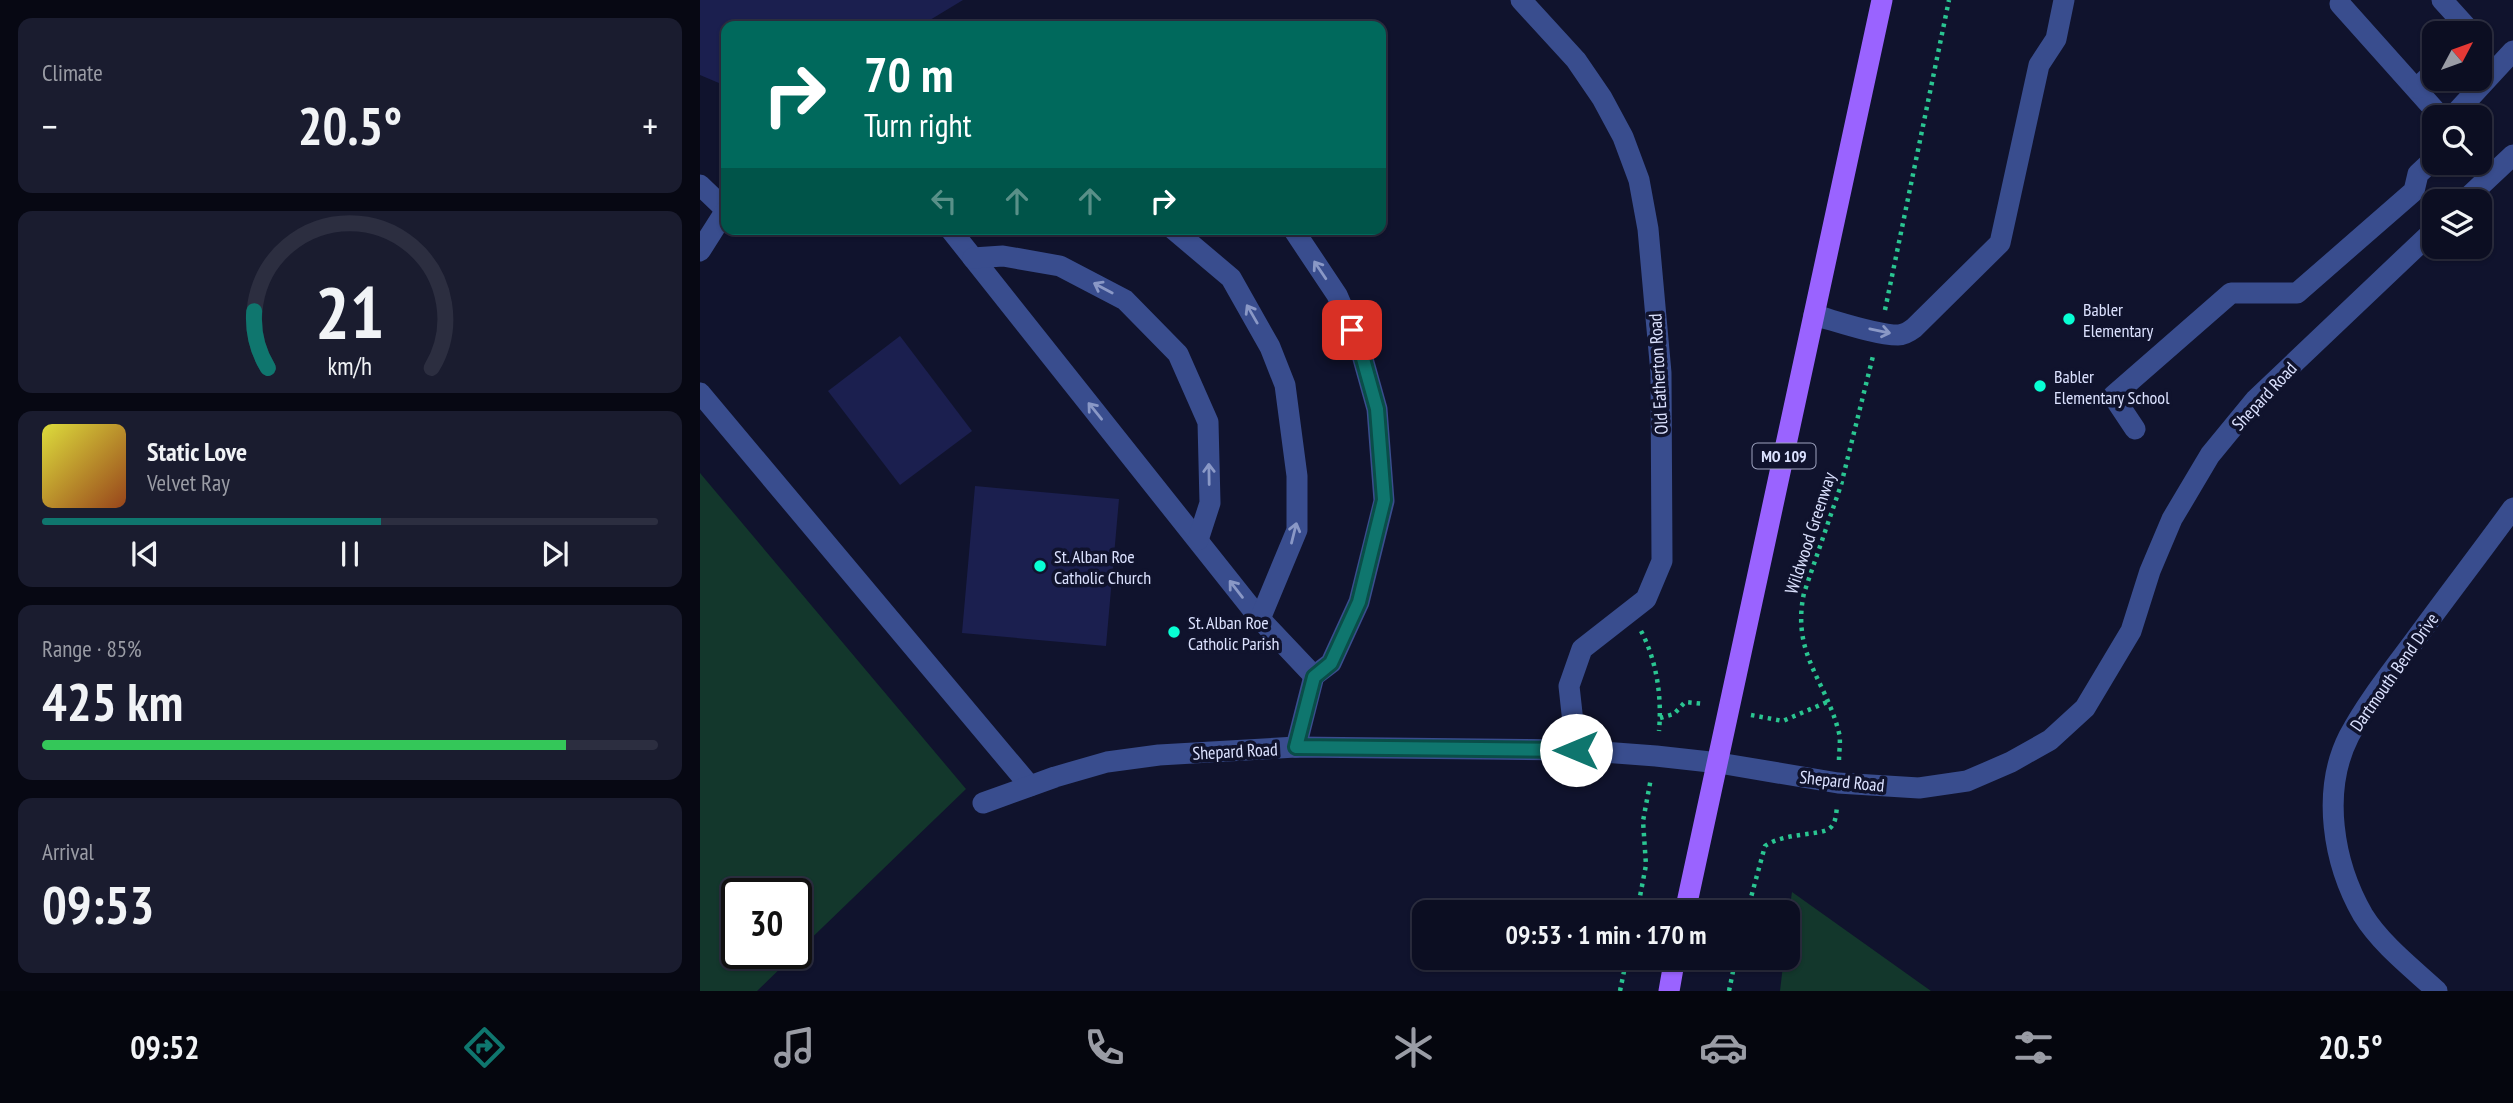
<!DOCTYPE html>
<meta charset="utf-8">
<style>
:root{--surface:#0c0e22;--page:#1a1c2f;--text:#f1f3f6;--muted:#9a9ca5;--line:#2c2e40;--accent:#0f766e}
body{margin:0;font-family:"PT Sans Narrow",sans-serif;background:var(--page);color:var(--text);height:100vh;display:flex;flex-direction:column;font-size:26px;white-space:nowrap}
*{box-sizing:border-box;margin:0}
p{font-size:23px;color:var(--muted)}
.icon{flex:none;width:38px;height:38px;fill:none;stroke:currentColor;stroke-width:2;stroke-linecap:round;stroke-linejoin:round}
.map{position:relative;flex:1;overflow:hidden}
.panel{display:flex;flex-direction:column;gap:18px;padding:18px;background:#070813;width:700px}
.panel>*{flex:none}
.banner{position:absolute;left:21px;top:21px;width:665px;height:214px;border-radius:14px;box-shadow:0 2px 5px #0004,0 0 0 2px var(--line);background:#00695c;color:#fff;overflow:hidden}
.needle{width:46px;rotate:49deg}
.buttons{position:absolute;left:1722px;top:21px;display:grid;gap:14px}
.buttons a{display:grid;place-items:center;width:70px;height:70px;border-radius:14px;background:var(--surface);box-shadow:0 2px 5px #0004,0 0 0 2px var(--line);font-size:35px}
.speed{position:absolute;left:21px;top:878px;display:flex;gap:14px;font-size:35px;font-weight:700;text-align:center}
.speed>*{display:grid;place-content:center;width:91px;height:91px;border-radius:50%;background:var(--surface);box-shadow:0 2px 5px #0004,0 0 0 2px var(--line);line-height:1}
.speed .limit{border:4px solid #111;border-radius:10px;background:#fff;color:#111}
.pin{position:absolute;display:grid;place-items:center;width:60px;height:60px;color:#fff;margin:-30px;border-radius:14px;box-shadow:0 4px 10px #0006}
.me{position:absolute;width:77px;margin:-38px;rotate:270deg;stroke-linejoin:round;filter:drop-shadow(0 0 5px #0008)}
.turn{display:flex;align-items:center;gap:24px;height:147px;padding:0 28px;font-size:32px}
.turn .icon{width:91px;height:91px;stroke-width:2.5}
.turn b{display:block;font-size:49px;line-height:60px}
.lanes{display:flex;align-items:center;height:66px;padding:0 28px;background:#0003;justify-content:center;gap:35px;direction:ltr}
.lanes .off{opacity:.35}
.big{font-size:52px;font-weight:600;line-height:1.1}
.panel .widget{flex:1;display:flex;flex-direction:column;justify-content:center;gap:10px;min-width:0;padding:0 24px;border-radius:14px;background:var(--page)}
.panel .dial{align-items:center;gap:0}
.dial svg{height:182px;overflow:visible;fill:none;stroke:var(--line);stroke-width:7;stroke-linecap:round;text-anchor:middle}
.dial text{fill:var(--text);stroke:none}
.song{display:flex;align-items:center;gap:21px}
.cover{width:84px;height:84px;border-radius:10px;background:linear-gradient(135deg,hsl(60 70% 55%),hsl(20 70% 35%))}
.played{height:7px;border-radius:4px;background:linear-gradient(90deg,var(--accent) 55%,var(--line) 55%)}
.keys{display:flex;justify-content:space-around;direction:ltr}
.heat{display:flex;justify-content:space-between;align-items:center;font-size:38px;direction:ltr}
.charge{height:10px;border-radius:5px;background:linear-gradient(90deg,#34c759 85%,var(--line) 0)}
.trip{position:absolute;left:712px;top:900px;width:388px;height:70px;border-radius:14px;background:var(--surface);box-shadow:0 2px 5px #0004,0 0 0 2px var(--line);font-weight:600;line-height:70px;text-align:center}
.dock{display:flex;height:112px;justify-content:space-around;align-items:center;background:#05060e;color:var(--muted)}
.dock .icon{width:49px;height:49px}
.dock .on{color:var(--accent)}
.dock b{font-size:32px;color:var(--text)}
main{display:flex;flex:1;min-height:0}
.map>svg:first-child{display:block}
</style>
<main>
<section class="panel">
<div class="widget"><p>Climate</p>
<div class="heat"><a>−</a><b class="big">20.5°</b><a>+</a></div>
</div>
<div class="widget dial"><svg viewBox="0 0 100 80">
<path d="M14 69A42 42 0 1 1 86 69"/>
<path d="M14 69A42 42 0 0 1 8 44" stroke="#0f766e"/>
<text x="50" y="56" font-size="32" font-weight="700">21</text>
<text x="50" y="72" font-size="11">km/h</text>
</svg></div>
<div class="widget">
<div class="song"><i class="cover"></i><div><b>Static Love</b><p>Velvet Ray</p></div></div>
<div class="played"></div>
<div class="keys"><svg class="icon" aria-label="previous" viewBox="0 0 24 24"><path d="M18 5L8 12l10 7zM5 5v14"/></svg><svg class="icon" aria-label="pause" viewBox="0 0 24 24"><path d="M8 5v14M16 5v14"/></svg><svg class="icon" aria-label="next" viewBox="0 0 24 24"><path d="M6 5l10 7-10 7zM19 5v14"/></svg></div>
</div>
<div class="widget"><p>Range · 85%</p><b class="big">425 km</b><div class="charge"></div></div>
<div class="widget"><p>Arrival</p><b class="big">09:53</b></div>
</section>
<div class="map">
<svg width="1813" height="991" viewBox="0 0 1813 991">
<rect width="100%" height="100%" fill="#10132d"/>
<g fill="#13372c">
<path d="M0 473 266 789 96 953V894H37V954H95L57 991H0Z"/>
<path d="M1092 892 1231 991H1080L1084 957H1088V919Z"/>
</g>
<g fill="#1b1f4f">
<path d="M0 0H263L220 26H26V86L0 75Z"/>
<path d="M200 336 272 431 200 485 128 391Z"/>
<path d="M275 486 419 499 406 646 262 633Z"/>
</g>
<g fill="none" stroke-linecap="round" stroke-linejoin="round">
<g stroke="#2ac591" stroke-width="4.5" stroke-dasharray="3.5 5" stroke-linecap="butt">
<path d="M1185 310 1249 0"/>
<path d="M941 631C957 661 962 698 959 731"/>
<path d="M1051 715 1083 721 1127 702"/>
<path d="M960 718 974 714 985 702 1005 704"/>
<path d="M1139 760C1139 751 1141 741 1139 733 1126 680 1091 654 1104 593L1141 485 1173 356"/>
<path d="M937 912 946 865 943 821 951 778"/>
<path d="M1047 912 1065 846C1085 832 1121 836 1130 828 1136 823 1136 814 1137 807"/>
<path d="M920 991 927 957"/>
<path d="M1029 991 1036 957"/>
</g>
<g stroke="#394d8e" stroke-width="21">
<path d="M821 0 876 60 902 98 923 137 939 180 948 229 961 373 962 561 946 599 882 649 869 686 876 750"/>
<path d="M1742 0 1772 33"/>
<path d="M1640 4 1741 117"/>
<path d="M1717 88 1734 72"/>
<path d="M1752 117 1813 51"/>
<path d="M0 185 26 210"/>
<path d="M1764 201 1813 155"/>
<path d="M250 229 560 619 614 676"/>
<path d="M473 229 531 278 570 347 585 385 597 476V530L560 619"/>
<path d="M593 229 637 295 660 348 677 409 684 501 659 602 631 663 614 676 596 747"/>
<path d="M0 251 26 210"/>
<path d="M273 258 303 256 360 266 425 300 478 354 508 422 510 503 498 540"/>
<path d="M1114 315C1136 321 1176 335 1198 335 1204 335 1210 331 1214 328L1300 243 1339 65 1356 39 1364 0"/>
<path d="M0 393 330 786"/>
<path d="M1435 429 1413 396 1531 293H1597L1714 191 1718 174 1734 159"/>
<path d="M283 803 355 777 407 762 459 755 596 747 876 750 956 756 1019 763 1138 783 1219 788 1267 781 1311 762 1350 740 1385 708 1431 631 1450 571 1472 519 1510 455 1556 399 1734 230"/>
<path d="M1737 991C1712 968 1681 944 1663 915 1633 863 1621 791 1649 736 1667 702 1692 671 1715 640 1747 596 1781 552 1813 508"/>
</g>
<g stroke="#9a63ff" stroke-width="21">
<path d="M985 912 1182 0"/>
<path d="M969 991 975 957"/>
</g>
</g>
<defs><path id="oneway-shaft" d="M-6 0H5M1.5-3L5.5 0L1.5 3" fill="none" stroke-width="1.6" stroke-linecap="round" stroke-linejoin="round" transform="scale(1.75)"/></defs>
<g stroke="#8a98c6">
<use href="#oneway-shaft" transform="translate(620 270) rotate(-124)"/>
<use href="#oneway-shaft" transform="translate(403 288) rotate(-152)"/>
<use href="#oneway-shaft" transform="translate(552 314) rotate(-120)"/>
<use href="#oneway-shaft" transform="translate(1180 331) rotate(12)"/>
<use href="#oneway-shaft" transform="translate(395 411) rotate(-129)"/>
<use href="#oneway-shaft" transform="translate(509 474) rotate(-91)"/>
<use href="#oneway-shaft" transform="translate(594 533) rotate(-76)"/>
<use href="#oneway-shaft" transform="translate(536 589) rotate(-128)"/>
</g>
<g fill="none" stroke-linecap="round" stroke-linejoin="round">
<defs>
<path id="route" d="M652 330 660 348 677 409 684 500 659 602 631 663 614 677 596 747 876 750"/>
</defs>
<use href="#route" stroke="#0a4d48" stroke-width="18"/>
<use href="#route" stroke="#0f766e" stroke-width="12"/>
</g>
<g fill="#08ffd4" stroke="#10132d" stroke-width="2.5">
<circle cx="1369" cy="319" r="7"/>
<circle cx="1340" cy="386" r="7"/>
<circle cx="340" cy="566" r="7"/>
<circle cx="474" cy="632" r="7"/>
</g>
<g text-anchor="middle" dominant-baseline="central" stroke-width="7" stroke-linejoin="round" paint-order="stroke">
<rect fill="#10132d" stroke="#9fa4c0" stroke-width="2" x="1052.5" y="443.5" width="63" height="25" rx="5"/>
<g font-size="16" font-weight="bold" fill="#dce2ff">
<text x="1084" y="456">MO 109</text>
</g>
<g font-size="18" fill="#dce2ff" stroke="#10132d" text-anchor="start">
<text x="1383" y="309">Babler<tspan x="1383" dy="21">Elementary</tspan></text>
<text x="1354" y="376">Babler<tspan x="1354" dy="21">Elementary School</tspan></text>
<text x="354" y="556">St. Alban Roe<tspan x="354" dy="21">Catholic Church</tspan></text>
<text x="488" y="622">St. Alban Roe<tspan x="488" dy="21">Catholic Parish</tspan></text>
</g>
<g font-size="18" fill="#dce2ff" stroke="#10132d">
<text transform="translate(958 374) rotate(-93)">Old Eatherton Road</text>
<text transform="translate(1564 396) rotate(-47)">Shepard Road</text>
<text transform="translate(1110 533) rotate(-72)">Wildwood Greenway</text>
<text transform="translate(1694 672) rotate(-55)">Dartmouth Bend Drive</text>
<text transform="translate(535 751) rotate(-3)">Shepard Road</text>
<text transform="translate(1142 781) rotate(6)">Shepard Road</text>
</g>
</g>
</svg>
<div class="buttons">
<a><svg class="needle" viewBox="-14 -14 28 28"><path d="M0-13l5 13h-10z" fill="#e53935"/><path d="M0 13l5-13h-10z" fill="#9a9ca5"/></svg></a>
<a><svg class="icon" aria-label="search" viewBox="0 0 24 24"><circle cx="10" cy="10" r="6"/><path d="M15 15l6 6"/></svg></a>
<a><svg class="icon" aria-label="layers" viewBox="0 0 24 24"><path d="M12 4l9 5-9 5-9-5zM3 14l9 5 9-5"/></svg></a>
</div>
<div class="speed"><div class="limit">30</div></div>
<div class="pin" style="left:652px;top:330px;background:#d93025"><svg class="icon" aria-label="arrive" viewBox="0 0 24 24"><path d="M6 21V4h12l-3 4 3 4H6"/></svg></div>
<svg class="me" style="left:876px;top:750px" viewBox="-20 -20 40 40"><circle r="19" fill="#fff"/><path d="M0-13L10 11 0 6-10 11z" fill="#0f766e"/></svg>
<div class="trip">09:53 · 1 min · 170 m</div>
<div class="banner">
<div class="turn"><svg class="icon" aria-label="right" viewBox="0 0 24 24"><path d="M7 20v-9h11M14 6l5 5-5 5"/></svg><div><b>70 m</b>Turn right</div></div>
<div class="lanes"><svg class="icon off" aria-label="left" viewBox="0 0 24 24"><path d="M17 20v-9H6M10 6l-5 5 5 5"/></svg><svg class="icon off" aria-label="ahead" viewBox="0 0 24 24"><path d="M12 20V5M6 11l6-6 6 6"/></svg><svg class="icon off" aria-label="ahead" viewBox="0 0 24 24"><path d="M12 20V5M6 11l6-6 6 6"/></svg><svg class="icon" aria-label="right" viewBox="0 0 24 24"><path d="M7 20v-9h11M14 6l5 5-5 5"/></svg></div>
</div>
</div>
</main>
<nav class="dock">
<b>09:52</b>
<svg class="icon on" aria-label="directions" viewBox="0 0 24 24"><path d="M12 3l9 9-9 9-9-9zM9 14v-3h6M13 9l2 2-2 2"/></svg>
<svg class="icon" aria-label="music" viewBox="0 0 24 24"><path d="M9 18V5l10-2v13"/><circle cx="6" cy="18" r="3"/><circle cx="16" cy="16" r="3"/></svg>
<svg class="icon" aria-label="phone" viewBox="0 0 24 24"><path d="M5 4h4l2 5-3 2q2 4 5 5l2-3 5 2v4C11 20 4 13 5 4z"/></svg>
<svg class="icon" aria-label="climate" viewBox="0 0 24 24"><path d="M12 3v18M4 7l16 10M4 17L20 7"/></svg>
<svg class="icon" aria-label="car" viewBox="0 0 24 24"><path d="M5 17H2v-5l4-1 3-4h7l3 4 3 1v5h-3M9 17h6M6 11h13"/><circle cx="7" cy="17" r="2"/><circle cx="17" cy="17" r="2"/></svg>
<svg class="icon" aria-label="filters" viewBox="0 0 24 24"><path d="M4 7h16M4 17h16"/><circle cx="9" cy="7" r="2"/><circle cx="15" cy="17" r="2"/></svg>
<b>20.5°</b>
</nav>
